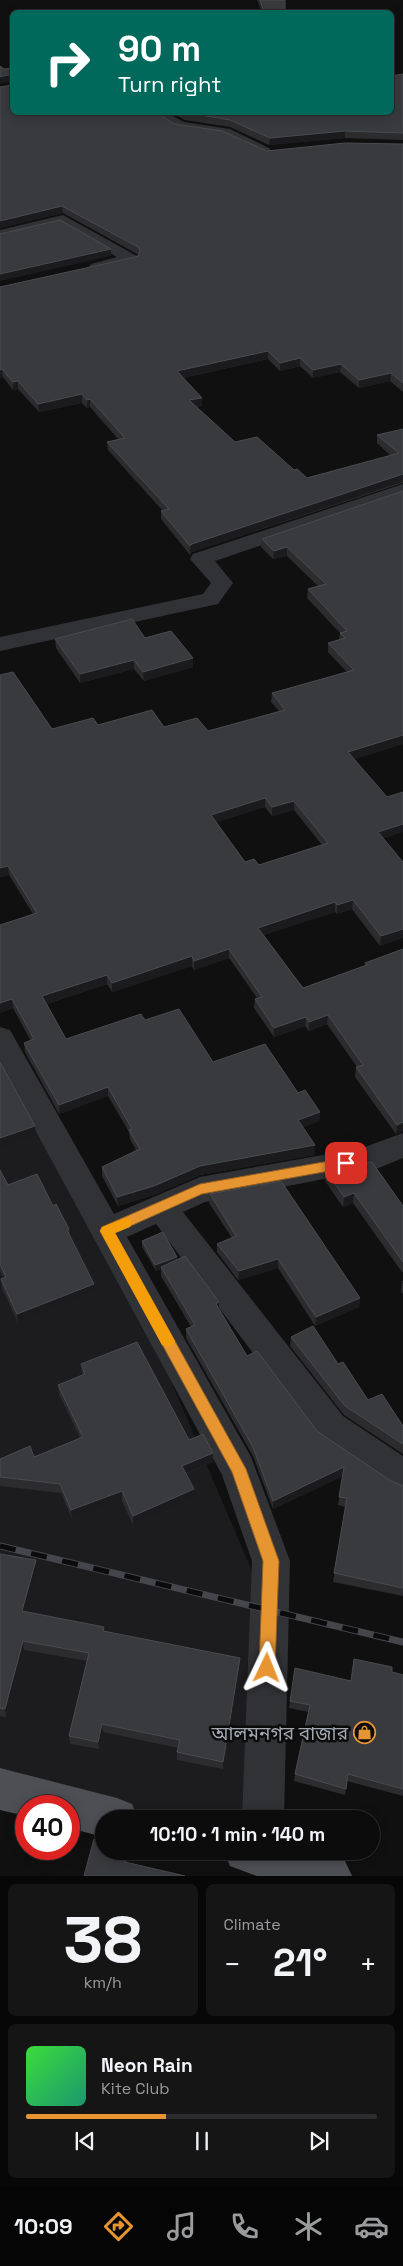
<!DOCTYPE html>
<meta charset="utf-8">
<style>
:root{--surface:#0c0c0d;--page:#151516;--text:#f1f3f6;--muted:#9a9b9d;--line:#2c2c2e;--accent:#e79531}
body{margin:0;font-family:"Space Grotesk","Noto Sans Bengali",sans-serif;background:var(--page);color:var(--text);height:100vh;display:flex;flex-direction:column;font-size:19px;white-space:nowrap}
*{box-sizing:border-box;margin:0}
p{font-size:16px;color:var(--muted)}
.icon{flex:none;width:28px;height:28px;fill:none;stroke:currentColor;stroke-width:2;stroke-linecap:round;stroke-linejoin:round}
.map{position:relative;height:1876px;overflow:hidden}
.panel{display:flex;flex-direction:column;gap:8px;padding:8px;background:#070707;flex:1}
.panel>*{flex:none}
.guide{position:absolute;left:10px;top:10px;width:384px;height:105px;border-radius:8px;box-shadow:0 2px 12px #0003,0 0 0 1px var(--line);background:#00695c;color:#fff;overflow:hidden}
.speed{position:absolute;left:15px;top:1795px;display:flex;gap:10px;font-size:25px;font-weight:700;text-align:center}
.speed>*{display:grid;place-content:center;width:65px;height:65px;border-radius:50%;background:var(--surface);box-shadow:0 2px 12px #0003,0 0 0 1px var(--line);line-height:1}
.speed .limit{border:8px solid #d22;background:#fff;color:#111}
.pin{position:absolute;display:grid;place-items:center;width:42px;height:42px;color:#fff;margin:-21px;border-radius:10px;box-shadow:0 2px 8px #0006}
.me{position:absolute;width:55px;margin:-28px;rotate:2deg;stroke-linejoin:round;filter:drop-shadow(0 0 4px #0008)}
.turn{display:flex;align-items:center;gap:18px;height:105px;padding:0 25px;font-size:22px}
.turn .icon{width:65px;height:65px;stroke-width:2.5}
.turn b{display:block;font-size:35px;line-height:42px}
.big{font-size:38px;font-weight:800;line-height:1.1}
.panel .card{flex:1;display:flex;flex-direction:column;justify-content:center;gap:8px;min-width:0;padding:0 18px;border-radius:8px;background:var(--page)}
.panel .dial{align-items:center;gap:0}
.dial b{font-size:65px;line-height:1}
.song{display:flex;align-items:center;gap:15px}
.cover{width:60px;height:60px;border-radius:8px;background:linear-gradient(135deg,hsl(120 70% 55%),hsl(160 70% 35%))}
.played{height:5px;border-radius:2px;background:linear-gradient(90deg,var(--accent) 40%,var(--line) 40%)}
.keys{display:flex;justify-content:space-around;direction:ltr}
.heat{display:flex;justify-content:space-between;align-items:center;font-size:28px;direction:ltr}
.panel .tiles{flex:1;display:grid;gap:8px;grid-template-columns:1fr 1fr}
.card:last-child{grid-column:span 2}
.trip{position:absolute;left:95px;top:1810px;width:285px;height:50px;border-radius:25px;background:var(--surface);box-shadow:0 2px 12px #0003,0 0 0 1px var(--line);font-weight:800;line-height:50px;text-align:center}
.tab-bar{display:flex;height:80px;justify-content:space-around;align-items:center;background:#050505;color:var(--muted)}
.tab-bar .icon{width:35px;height:35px}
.tab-bar .on{color:var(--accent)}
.tab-bar b{font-size:22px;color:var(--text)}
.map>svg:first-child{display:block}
</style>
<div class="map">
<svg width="403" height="1876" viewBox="0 0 403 1876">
<rect width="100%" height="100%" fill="#101011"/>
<path fill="#1c1c1e" d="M0 1037 107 1231 269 1611 263 1819H117L0 1789Z"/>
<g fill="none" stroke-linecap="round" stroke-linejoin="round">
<g fill="#313236" fill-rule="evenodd">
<path d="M147 112H165L184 122 230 129 269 148 271 151 264 155 222 136 175 129Z"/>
<path d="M63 215 137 256 139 259 137 262C123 266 105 274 91 270L89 267 91 264 117 257 61 225 0 240V230Z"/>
<path d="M403 484V497L215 561 233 583 218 604 0 651V637L203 594 211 583 190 559 193 554Z"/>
<path d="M0 1027 10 1030 114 1214 200 1177 362 1148 403 1133V1158L376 1169 205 1202 183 1212 343 1416 403 1456V1493L390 1488 317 1438 156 1224 127 1237 251 1457 290 1561 284 1819H242L252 1561 222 1475 0 1065Z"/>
</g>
<g fill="#4d4f54" fill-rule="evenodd">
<path d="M0 1768 117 1798 132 1804 138 1819H104V1837L69 1828V1806H26V1816L0 1810Z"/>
<path d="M224 1851H319L345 1861 352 1876H257L230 1866Z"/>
</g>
<defs>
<path id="rail" d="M0 1546 403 1642"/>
</defs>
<use href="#rail" stroke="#44464b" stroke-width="7"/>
<use href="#rail" stroke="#0b0b0c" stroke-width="5" stroke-dasharray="16" stroke-linecap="butt"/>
</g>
<g fill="#2c2c2f" fill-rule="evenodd">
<path d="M257 0H285V12H262Z"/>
<path d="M403 74V140L345 138 269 145 230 127 185 120 170 112H391Z"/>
<path d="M0 87 174 124 267 151 403 144V392L390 381 359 388 340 372 313 378 300 366 280 371 268 359 183 378 202 406 196 407 235 442 294 470 307 478 391 456 377 443V435L403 429V483L192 552 190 555 161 519V511L162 510 108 450 107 442 119 440 90 407 87 408 82 403 39 412 18 389 13 390 3 377 0 378V287L131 258 139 255 63 213 0 228Z"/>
<path d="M403 491V744L354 759 384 839 403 862 380 946 352 909 337 914 335 912 264 935 303 988 365 966V963L403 949V1131L396 1134 355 1077 356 1067H357L327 1024 309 1031 305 1026 274 1037 254 1008 255 999 257 998 229 958 194 970 192 966 112 992 107 984 47 1004 66 1039 145 1020 213 1062 298 1093 320 1112 319 1121 303 1127 314 1155 200 1175 154 1195 118 1206 102 1176V1167L136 1150 130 1139 129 1132 108 1096 59 1114 25 1052 24 1043 31 1041 13 1008 0 1013V925L33 914 9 875 0 877V675L52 729 98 725 164 727 208 731 279 711 271 702 272 693 347 672 328 652V643L339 640 340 633 307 598 308 589 318 586 287 556 273 559 261 547 262 539ZM265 807 272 816 294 810 322 845 259 865 245 862 216 822Z"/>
<path d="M145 638 193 667 144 681 134 669 80 683 56 648 55 639Z"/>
<path d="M0 1170 8 1185 53 1206 69 1229 70 1236 95 1293 18 1323 2 1288 1 1279 4 1278 0 1271Z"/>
<path d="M326 1171 403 1206V1272H402L353 1203 343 1207 325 1181Z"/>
<path d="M210 1194 360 1298 359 1307 315 1326 278 1268 238 1280 217 1252V1244L232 1238 209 1203Z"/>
<path d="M142 1241 177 1257V1260L219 1302V1309L247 1356 317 1431 391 1481 403 1486V1596L333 1582 345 1507 338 1505 343 1476 273 1509 253 1456 186 1338V1329L191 1327 161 1276V1269L156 1271 142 1247Z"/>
<path d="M402 1281H403V1294L401 1291Z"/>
<path d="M291 1337 338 1364 368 1400 403 1426V1454L344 1415 290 1346Z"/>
<path d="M81 1364 189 1440 213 1453V1462L186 1474 194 1499 133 1525 122 1501 72 1519 61 1493 0 1486V1459L34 1457 80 1438 59 1394 58 1385 82 1375Z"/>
<path d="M0 1554 36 1560 38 1569 26 1612 105 1631 240 1666 223 1769 177 1760V1752L178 1748 103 1732 99 1749 70 1744 69 1736 87 1661 24 1650 6 1717 0 1716Z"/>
<path d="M392 1672 403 1675V1796L347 1781 345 1795 294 1781 295 1774 309 1712 289 1708 290 1701 351 1681Z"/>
</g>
<g fill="#1b1b1d">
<path d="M12 74V81L0 84V77Z"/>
<path d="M345 131V138L269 145 270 138Z"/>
<path d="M62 206 63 213 0 228V221Z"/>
<path d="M111 249V256L0 281V274Z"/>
<path d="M268 351V359L177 379V371Z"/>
<path d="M300 358V366L280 371V363Z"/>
<path d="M341 364 340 372 313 378V370Z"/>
<path d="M2 369 3 377 0 378V370Z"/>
<path d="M391 373 390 381 359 388V380Z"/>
<path d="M18 381V389L13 390V382Z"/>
<path d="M82 394V403L39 412 38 404Z"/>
<path d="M202 398V406L190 408 189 400Z"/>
<path d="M90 399V407L87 408V400Z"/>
<path d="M403 474 402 482 192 552 190 555V546L192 544Z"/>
<path d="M287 547V556L273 559 274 551Z"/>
<path d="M193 658V667L144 681 143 672Z"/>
<path d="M134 660V669L80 683V674Z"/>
<path d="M403 735V744L347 761 348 752Z"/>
<path d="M265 798V807L211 824V815Z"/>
<path d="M294 801V810L272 816V807Z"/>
<path d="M403 824V832L377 841 378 832Z"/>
<path d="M8 866 9 875 0 877V868Z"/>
<path d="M353 900 352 909 337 914V905Z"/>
<path d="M335 902V912L258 937V928Z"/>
<path d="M403 929V938L380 946 381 936Z"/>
<path d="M229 949V958L194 970V961Z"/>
<path d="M192 956V966L112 992V983Z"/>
<path d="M107 975V984L43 1005 42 996Z"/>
<path d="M12 999 13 1008 0 1013V1003Z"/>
<path d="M328 1015 327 1024 309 1031V1022Z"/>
<path d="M306 1017 305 1026 274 1037V1028Z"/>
<path d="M108 1087V1096L59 1114V1105Z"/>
<path d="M320 1112 319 1121 298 1129V1120Z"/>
<path d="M403 1122V1131L396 1134 397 1125Z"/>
<path d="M35 1126 36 1135 0 1147V1138Z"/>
<path d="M315 1145 314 1155 200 1175 154 1195 118 1206 117 1197 200 1166Z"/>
<path d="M354 1193 353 1203 343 1207 344 1197Z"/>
<path d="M177 1257V1262L161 1267V1269L156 1271 155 1265Z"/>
<path d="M278 1259V1268L238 1280 239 1271Z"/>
<path d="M94 1284 95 1293 18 1323 17 1314Z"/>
<path d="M360 1298 359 1307 315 1326 316 1317Z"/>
<path d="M219 1302V1311L216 1304Z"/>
<path d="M213 1453V1462L182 1475V1466Z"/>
<path d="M344 1467 343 1476 273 1509V1501Z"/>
<path d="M194 1489V1499L133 1525V1516Z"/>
<path d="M122 1491V1501L72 1519 71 1510Z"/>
<path d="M36 1560 38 1569 24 1620 22 1611Z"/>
<path d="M23 1641 24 1650 6 1717 5 1709Z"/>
<path d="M240 1658V1666L223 1769V1762Z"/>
<path d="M102 1724 103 1732 99 1749 98 1742Z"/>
<path d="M128 1851H129L130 1855 126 1868 125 1862Z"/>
</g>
<g fill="#383a3d" stroke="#494b4f" fill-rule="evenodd">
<path d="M260 0H285V12H264Z"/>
<path d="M0 66 4 69 12 68V74L0 77Z"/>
<path d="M403 74V133L345 131 270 138 230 120 183 112H391V76Z"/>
<path d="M12 85V112H156L174 124 222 131 267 151 345 143 403 144V383L391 373 359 380 341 364 313 370 300 358 280 363 268 351 177 371 202 398 189 400 235 442 257 437 294 470 297 469 307 478 399 453 377 435 403 429V474L192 544 190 546 161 511 169 509 107 442 125 438 90 399 87 400 82 394 38 404 18 381 13 382 2 369 0 370V287L131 258 138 256 140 250 138 247 62 206 0 221V87Z"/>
<path d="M60 220 111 249 0 274V234Z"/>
<path d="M403 491V735L348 752 387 797 403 792V824L378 832 403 862V929L381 936 353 900 337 905 335 902 258 928 303 988 367 965 365 963 403 949V1122L397 1125 356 1067 363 1065 328 1015 309 1022 306 1017 274 1028 255 999 262 997 229 949 194 961 192 956 112 983 107 975 42 996 66 1039 141 1014 145 1020 179 1009 213 1062 265 1044 298 1093 305 1090 320 1112 298 1120 315 1145 200 1166 154 1186 117 1197 102 1167 140 1149 129 1130 132 1129 108 1087 59 1105 24 1043 34 1039 12 999 0 1003V925L37 913 8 866 0 868V675L13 672 52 729 93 718 98 725 152 710 164 727 197 718 208 731 285 710 272 693 354 670 328 643 345 638 340 633 347 631 308 589 326 584 287 547 274 551 262 539ZM265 798 272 807 294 801 328 843 259 865 254 859 245 862 211 815Z"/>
<path d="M132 619 145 638 171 631 193 658 143 672 134 660 80 674 55 639Z"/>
<path d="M0 1062 35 1126 0 1138Z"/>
<path d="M372 1162 403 1206V1262L354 1193 344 1197 326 1171Z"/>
<path d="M0 1170 8 1185 37 1174 53 1206 56 1204 69 1229 67 1230 94 1284 17 1314 1 1279 6 1277 0 1264Z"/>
<path d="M281 1181 360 1298 316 1317 278 1259 239 1271 217 1244 236 1236 210 1194Z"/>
<path d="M163 1232 177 1257 155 1265 142 1241Z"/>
<path d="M185 1256 219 1302 216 1304 247 1356 257 1351 317 1431 391 1481 403 1486V1588L334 1573 347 1498 339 1497 344 1467 273 1501 253 1447 186 1329 195 1325 161 1267Z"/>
<path d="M313 1326 338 1364 343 1362 368 1400 382 1394 403 1426V1444L345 1406 291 1337Z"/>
<path d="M137 1342 189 1440 203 1434 213 1453 182 1466 194 1489 133 1516 122 1491 71 1510 60 1484 0 1477V1459L30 1446 34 1457 83 1437 58 1385 85 1374 81 1364Z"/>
<path d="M0 1554 36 1560 22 1611 104 1627 103 1631 240 1658 223 1762 177 1752 180 1740 102 1724 98 1742 69 1736 89 1653 23 1641 5 1709 0 1708Z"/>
<path d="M354 1659 392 1667V1672L403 1675V1789L348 1774 346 1789 295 1774 310 1705 290 1701 295 1668 351 1681Z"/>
<path d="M94 1839 104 1842V1851H128L125 1862 185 1876H84Z"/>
</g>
<path fill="#e79531" stroke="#966120" d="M346 1158 351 1159 353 1163 351 1167 346 1168 202 1194 115 1233 246 1469 279 1561 275 1668 273 1673 267 1676 261 1673 259 1668 263 1561 232 1472 100 1231 102 1227 200 1184Z"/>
<path fill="#f59e0b" d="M125 1218 130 1219 132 1223 130 1227 115 1233 175 1341 172 1345 167 1347 162 1345 100 1231 102 1227Z"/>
<defs>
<symbol id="shop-ring" viewBox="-11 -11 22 22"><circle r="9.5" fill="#0b0b0c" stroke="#e79531" stroke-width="1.5"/><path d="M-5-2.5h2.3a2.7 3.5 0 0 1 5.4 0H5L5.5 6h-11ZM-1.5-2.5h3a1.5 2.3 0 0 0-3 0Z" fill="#e79531"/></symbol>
</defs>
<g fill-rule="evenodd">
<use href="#shop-ring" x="352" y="1720" width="25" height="25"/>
</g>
<g text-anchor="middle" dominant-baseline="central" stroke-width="5" stroke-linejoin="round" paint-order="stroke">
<g font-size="19" fill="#a1a8b1" stroke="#0b0b0c" text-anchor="end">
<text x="348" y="1733">আলমনগর বাজার</text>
</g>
</g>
</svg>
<div class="speed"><div class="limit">40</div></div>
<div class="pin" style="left:346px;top:1163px;background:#d93025"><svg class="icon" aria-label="arrive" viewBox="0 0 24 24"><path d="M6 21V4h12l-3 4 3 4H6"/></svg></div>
<svg class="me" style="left:267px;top:1668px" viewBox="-20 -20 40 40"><path d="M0-17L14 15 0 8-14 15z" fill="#e79531" stroke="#fff" stroke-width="4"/></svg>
<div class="trip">10:10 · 1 min · 140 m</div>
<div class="guide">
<div class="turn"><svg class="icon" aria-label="right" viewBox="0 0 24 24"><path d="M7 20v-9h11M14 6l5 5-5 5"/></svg><div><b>90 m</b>Turn right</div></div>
</div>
</div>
<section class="panel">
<div class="tiles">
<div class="card dial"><b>38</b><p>km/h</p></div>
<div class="card"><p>Climate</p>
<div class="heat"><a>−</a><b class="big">21°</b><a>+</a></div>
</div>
<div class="card">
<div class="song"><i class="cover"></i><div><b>Neon Rain</b><p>Kite Club</p></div></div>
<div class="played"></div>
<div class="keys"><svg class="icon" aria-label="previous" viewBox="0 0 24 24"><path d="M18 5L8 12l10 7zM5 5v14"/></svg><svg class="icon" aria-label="pause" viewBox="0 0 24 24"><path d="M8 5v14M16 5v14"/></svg><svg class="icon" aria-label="next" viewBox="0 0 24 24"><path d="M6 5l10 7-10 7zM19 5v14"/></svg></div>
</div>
</div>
</section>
<nav class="tab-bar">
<b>10:09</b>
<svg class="icon on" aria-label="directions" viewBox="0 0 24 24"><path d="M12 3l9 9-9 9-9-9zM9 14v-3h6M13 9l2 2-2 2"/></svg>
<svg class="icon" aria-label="music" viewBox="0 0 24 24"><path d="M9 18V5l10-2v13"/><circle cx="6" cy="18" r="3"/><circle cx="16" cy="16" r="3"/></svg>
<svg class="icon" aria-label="phone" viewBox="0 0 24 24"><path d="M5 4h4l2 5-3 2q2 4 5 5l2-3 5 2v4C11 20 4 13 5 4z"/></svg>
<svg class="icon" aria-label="climate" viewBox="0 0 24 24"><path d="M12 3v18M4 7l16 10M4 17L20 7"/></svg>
<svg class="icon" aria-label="car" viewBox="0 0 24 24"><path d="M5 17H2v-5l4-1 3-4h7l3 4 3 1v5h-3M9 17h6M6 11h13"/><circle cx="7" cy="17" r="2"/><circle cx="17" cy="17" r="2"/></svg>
</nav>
